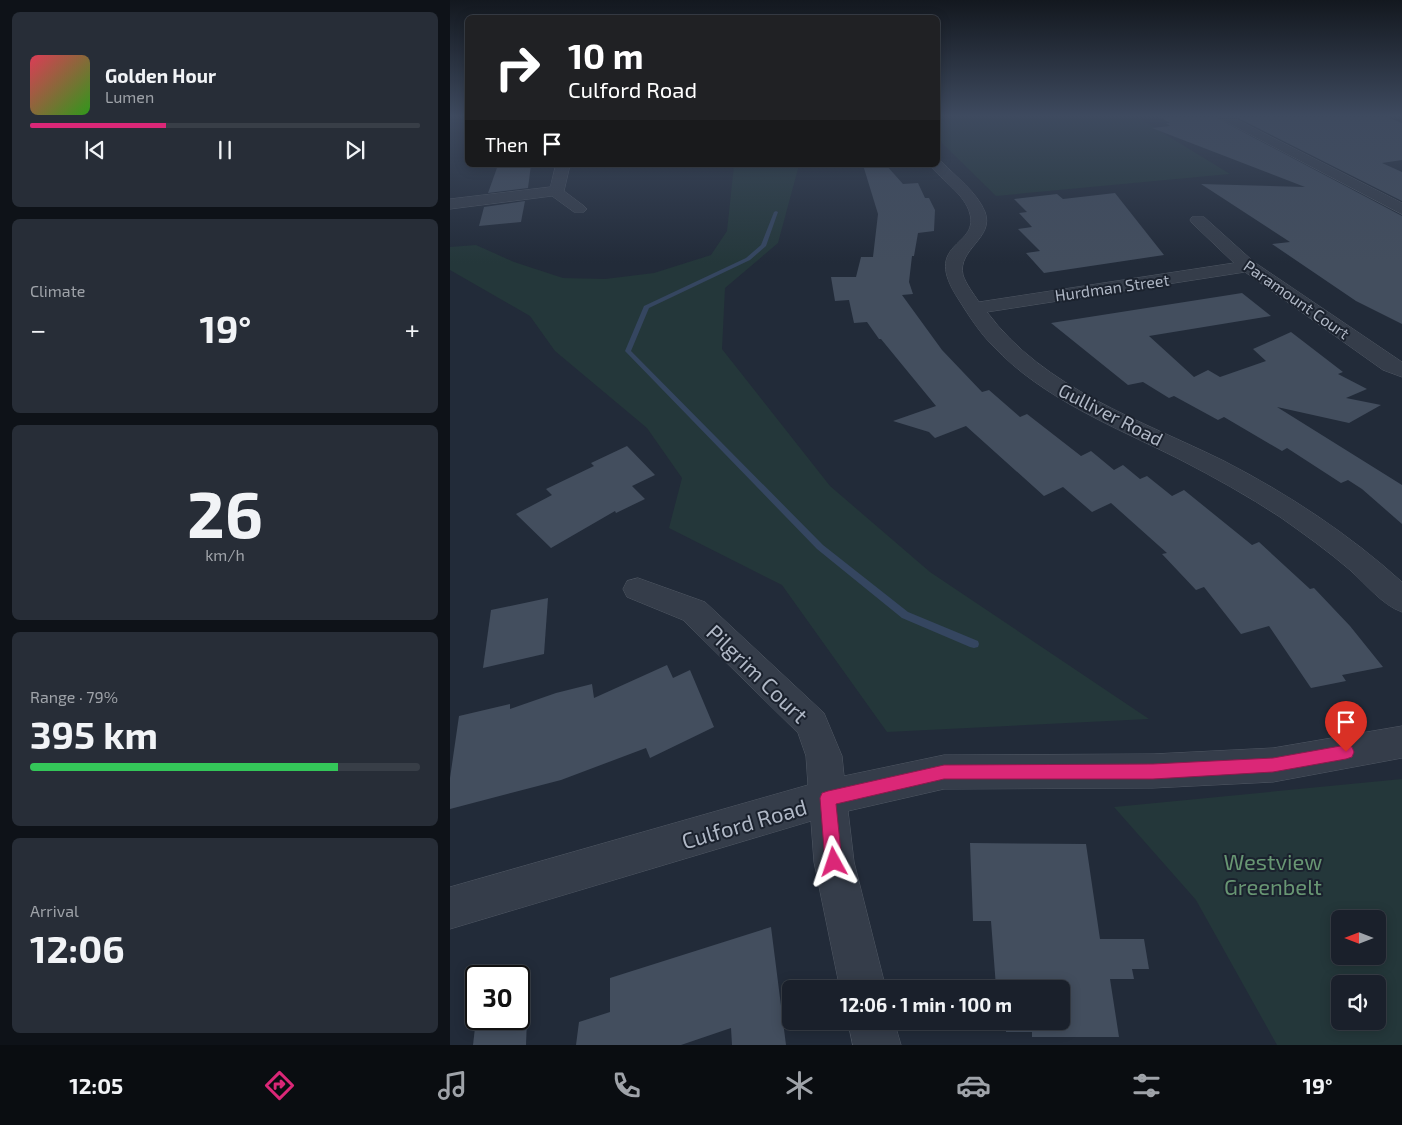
<!DOCTYPE html>
<meta charset="utf-8">
<style>
:root{--surface:#1a202b;--page:#272d37;--text:#f1f3f6;--muted:#9fa3a9;--line:#383e47;--accent:#db2777}
body{margin:0;font-family:"Exo 2",sans-serif;background:var(--page);color:var(--text);height:100vh;display:flex;flex-direction:column;font-size:19px;white-space:nowrap}
*{box-sizing:border-box;margin:0}
p{font-size:16px;color:var(--muted)}
.icon{flex:none;width:28px;height:28px;fill:none;stroke:currentColor;stroke-width:2;stroke-linecap:round;stroke-linejoin:round}
.map{position:relative;flex:1;overflow:hidden}
.panel{display:flex;flex-direction:column;gap:12px;padding:12px;background:#0e1218;width:450px}
.panel>*{flex:none}
.guide{position:absolute;left:15px;top:15px;width:475px;height:152px;border-radius:8px;box-shadow:0 2px 12px #0003,0 0 0 1px var(--line);background:#202124;color:#fff;overflow:hidden}
.needle{width:32px;rotate:270deg}
.fabs{position:absolute;left:881px;top:910px;display:grid;gap:10px}
.fabs a{display:grid;place-items:center;width:55px;height:55px;border-radius:8px;background:var(--surface);box-shadow:0 2px 12px #0003,0 0 0 1px var(--line);font-size:25px}
.speed{position:absolute;left:15px;top:965px;display:flex;gap:10px;font-size:25px;font-weight:700;text-align:center}
.speed>*{display:grid;place-content:center;width:65px;height:65px;border-radius:50%;background:var(--surface);box-shadow:0 2px 12px #0003,0 0 0 1px var(--line);line-height:1}
.speed .limit{border:2px solid #111;border-radius:8px;background:#fff;color:#111}
.pin{position:absolute;display:grid;place-items:center;width:42px;height:42px;color:#fff;margin:-51px -21px;border-radius:50% 50% 50% 0;rotate:-45deg;box-shadow:0 0 5px #0007}
.pin .icon{rotate:45deg}
.me{position:absolute;width:55px;margin:-28px;rotate:355deg;stroke-linejoin:round;filter:drop-shadow(0 0 4px #0008)}
.turn{display:flex;align-items:center;gap:18px;height:105px;padding:0 20px;font-size:22px}
.turn .icon{width:65px;height:65px;stroke-width:2.5}
.turn b{display:block;font-size:35px;line-height:42px}
.then{display:flex;align-items:center;height:48px;padding:0 20px;background:#0003;gap:10px;font-size:19px}
.big{font-size:38px;font-weight:700;line-height:1.1}
.panel .widget{flex:1;display:flex;flex-direction:column;justify-content:center;gap:8px;min-width:0;padding:0 18px;border-radius:8px;background:var(--page)}
.panel .dial{align-items:center;gap:0}
.dial b{font-size:65px;line-height:1}
.song{display:flex;align-items:center;gap:15px}
.cover{width:60px;height:60px;border-radius:8px;background:linear-gradient(135deg,hsl(350 70% 55%),hsl(110 70% 35%))}
.played{height:5px;border-radius:2px;background:linear-gradient(90deg,var(--accent) 35%,var(--line) 35%)}
.keys{display:flex;justify-content:space-around;direction:ltr}
.heat{display:flex;justify-content:space-between;align-items:center;font-size:28px;direction:ltr}
.charge{height:8px;border-radius:4px;background:linear-gradient(90deg,#34c759 79%,var(--line) 0)}
.trip{position:absolute;left:332px;top:980px;width:288px;height:50px;border-radius:8px;background:var(--surface);box-shadow:0 2px 12px #0003,0 0 0 1px var(--line);font-weight:700;line-height:50px;text-align:center}
.dock{display:flex;height:80px;justify-content:space-around;align-items:center;background:#0a0d11;color:var(--muted)}
.dock .icon{width:35px;height:35px}
.dock .selected{color:var(--accent)}
.dock b{font-size:22px;color:var(--text)}
main{display:flex;flex:1;min-height:0}
.map>svg:first-child{display:block}
</style>
<main>
<section class="panel">
<div class="widget">
<div class="song"><i class="cover"></i><div><b>Golden Hour</b><p>Lumen</p></div></div>
<div class="played"></div>
<div class="keys"><svg class="icon" aria-label="previous" viewBox="0 0 24 24"><path d="M18 5L8 12l10 7zM5 5v14"/></svg><svg class="icon" aria-label="pause" viewBox="0 0 24 24"><path d="M8 5v14M16 5v14"/></svg><svg class="icon" aria-label="next" viewBox="0 0 24 24"><path d="M6 5l10 7-10 7zM19 5v14"/></svg></div>
</div>
<div class="widget"><p>Climate</p>
<div class="heat"><a>−</a><b class="big">19°</b><a>+</a></div>
</div>
<div class="widget dial"><b>26</b><p>km/h</p></div>
<div class="widget"><p>Range · 79%</p><b class="big">395 km</b><div class="charge"></div></div>
<div class="widget"><p>Arrival</p><b class="big">12:06</b></div>
</section>
<div class="map">
<svg width="952" height="1045" viewBox="0 0 952 1045">
<rect width="100%" height="100%" fill="#222b39"/>
<g fill="#24373a" fill-rule="evenodd">
<path d="M496 117H687L780 174 546 196 493 144C486 132 488 128 496 117Z"/>
<path d="M284 165H349L328 243 275 288 272 349 380 486 480 572 699 719 437 732 332 585 219 528 232 478 197 428 105 351 80 316 0 270V247L26 245 64 262 113 278 155 279 204 273 261 255 277 231Z"/>
<path d="M952 779V1045H827L746 900 664 807ZM890 919H928V956H890ZM890 984H928V1021H890Z"/>
</g>
<g fill="none" stroke-linecap="round" stroke-linejoin="round">
<path fill="#354660" fill-rule="evenodd" d="M326 211 328 212 316 246 300 260 199 308 181 351 373 545 458 612 528 641 529 644 528 647 524 648 520 647 452 618 367 549 175 351 194 306 296 258 311 245 324 212Z"/>
</g>
<g fill="#434e5e">
<path d="M710 117H765L952 216V324L906 301 822 244 840 242 751 184 855 187 702 128 720 126 716 123H720Z"/>
<path d="M786 117H937L952 123V160L932 163 952 172V201Z"/>
<path d="M48 165H81L78 188 38 193Z"/>
<path d="M413 165H436L453 184 468 183 475 198H479L485 210 484 231 468 233 464 256H462L459 282 463 294 452 295 492 350 532 392 539 390 570 417 577 414 631 456 641 451 664 470 673 465 690 479 697 476 722 496 734 490 802 545 809 542 860 589 864 588 900 626 933 667 892 675 896 681 861 688 819 626 791 634 754 587 746 590 712 554 717 553 661 503 642 512 613 487 594 496 516 426 485 438 479 432 443 421 486 406 431 339H429L417 322 404 323 399 300 385 301 381 277H406L411 257H423L428 214Z"/>
<path d="M665 193 714 255 594 273 576 253 590 251 568 229 582 227 569 213 577 212 564 199 607 194 613 199Z"/>
<path d="M75 201 71 222 29 226 34 207Z"/>
<path d="M792 293 821 316 699 336 744 377 758 370 770 377 816 361 803 349 841 332 893 372 888 374 917 389 896 398 931 405 899 423 827 407 952 485V524L912 489 898 480 891 483 837 448 832 451 774 417 768 420 724 396 719 398 693 382 678 385 601 323Z"/>
<path d="M177 446 205 475 182 486 195 499 166 513 165 511 101 548 66 514 102 495 96 489 144 466 141 463Z"/>
<path d="M98 598 94 654 33 668 41 610Z"/>
<path d="M217 665 223 678 240 670 264 727 200 758 196 748 111 780 0 809V778L9 716 60 704V709L106 693 142 684 144 698Z"/>
<path d="M520 843 636 844 650 939H694L699 969H682L684 979H660L669 1037H582V1032H556V1021H611V989L546 987 541 921H523Z"/>
<path d="M321 927 336 1045H282L281 1028 231 1045H126L129 1022 160 1012V978Z"/>
<path d="M26 1019H77L76 1045H23Z"/>
</g>
<g fill="none" stroke-linecap="round" stroke-linejoin="round">
<defs>
<g id="minor">
<path d="M767 117H782L952 203V214Z"/>
<path d="M488 161 492 162C506 177 527 192 535 212 545 238 507 249 513 275 516 284 523 293 529 302L784 263 742 223 740 220 742 217H754L804 262 952 362V377L933 370 795 272 537 312C594 389 691 420 774 461 838 494 899 534 952 582V612C932 605 916 584 900 570 878 551 854 534 830 517 798 496 764 477 729 459 665 427 593 399 543 346 530 333 519 316 509 300 470 241 529 248 520 214 515 194 492 181 480 165H488Z"/>
<path d="M106 165H120L114 191 134 206 137 209 134 212H124L102 196 0 209V199L100 187Z"/>
<path d="M188 578 255 602 374 713 392 756 394 776 494 755 703 754 823 748 952 726V758L823 782 703 788 494 789 398 811 404 862 436 989H390L364 862 361 821 0 929V887L358 785 356 756 348 733 233 620 177 597 173 589 177 581Z"/>
<path d="M398 1021H444L451 1045H403Z"/>
</g>
</defs>
<use href="#minor" stroke="#505864" stroke-width="1"/>
<use href="#minor" fill="#353d4a" fill-rule="evenodd"/>
</g>
<linearGradient id="sky" x2="0" y2="1"><stop stop-color="#13181f"/><stop offset="0.44" stop-color="#3e4a5f"/><stop offset="1" stop-color="#3e4a5f" stop-opacity="0"/></linearGradient>
<rect width="952" height="263" fill="url(#sky)"/>
<path fill="#db2777" stroke="#8e194d" d="M896 745 902 747 904 752 902 757 896 759 823 772 703 779H494L386 804 392 862 390 868 384 870 378 868 375 862 370 798 372 793 378 791 494 765 703 764 823 758Z"/>
<g text-anchor="middle" dominant-baseline="central" stroke-width="4" stroke-linejoin="round" paint-order="stroke">
<g font-size="16" fill="#b0b8c6" stroke="#1b222e">
<text transform="translate(662 287) rotate(-8)">Hurdman Street</text>
<text transform="translate(847 299) rotate(35)">Paramount Court</text>
</g>
<g font-size="19" fill="#b0b8c6" stroke="#1b222e">
<text transform="translate(661 414) rotate(27)">Gulliver Road</text>
</g>
<g font-size="22" fill="#b0b8c6" stroke="#1b222e">
<text transform="translate(308 673) rotate(44)">Pilgrim Court</text>
<text transform="translate(294 823) rotate(-16)">Culford Road</text>
</g>
<g font-size="22" fill="#689673" stroke="#1b222e">
<text x="823" y="861">Westview<tspan x="823" dy="25">Greenbelt</tspan></text>
</g>
</g>
</svg>
<div class="fabs">
<a><svg class="needle" viewBox="-14 -14 28 28"><path d="M0-13l5 13h-10z" fill="#e53935"/><path d="M0 13l5-13h-10z" fill="#9fa3a9"/></svg></a>
<a><svg class="icon" aria-label="sound" viewBox="0 0 24 24"><path d="M4 9h4l5-4v14l-5-4H4zM17 9q2 3 0 6"/></svg></a>
</div>
<div class="speed"><div class="limit">30</div></div>
<div class="pin" style="left:896px;top:752px;background:#d93025"><svg class="icon" aria-label="arrive" viewBox="0 0 24 24"><path d="M6 21V4h12l-3 4 3 4H6"/></svg></div>
<svg class="me" style="left:384px;top:862px" viewBox="-20 -20 40 40"><path d="M0-17L14 15 0 8-14 15z" fill="#db2777" stroke="#fff" stroke-width="4"/></svg>
<div class="trip">12:06 · 1 min · 100 m</div>
<div class="guide">
<div class="turn"><svg class="icon" aria-label="right" viewBox="0 0 24 24"><path d="M7 20v-9h11M14 6l5 5-5 5"/></svg><div><b>10 m</b>Culford Road</div></div>
<div class="then">Then<svg class="icon" aria-label="arrive" viewBox="0 0 24 24"><path d="M6 21V4h12l-3 4 3 4H6"/></svg></div>
</div>
</div>
</main>
<nav class="dock">
<b>12:05</b>
<svg class="icon selected" aria-label="directions" viewBox="0 0 24 24"><path d="M12 3l9 9-9 9-9-9zM9 14v-3h6M13 9l2 2-2 2"/></svg>
<svg class="icon" aria-label="music" viewBox="0 0 24 24"><path d="M9 18V5l10-2v13"/><circle cx="6" cy="18" r="3"/><circle cx="16" cy="16" r="3"/></svg>
<svg class="icon" aria-label="phone" viewBox="0 0 24 24"><path d="M5 4h4l2 5-3 2q2 4 5 5l2-3 5 2v4C11 20 4 13 5 4z"/></svg>
<svg class="icon" aria-label="climate" viewBox="0 0 24 24"><path d="M12 3v18M4 7l16 10M4 17L20 7"/></svg>
<svg class="icon" aria-label="car" viewBox="0 0 24 24"><path d="M5 17H2v-5l4-1 3-4h7l3 4 3 1v5h-3M9 17h6M6 11h13"/><circle cx="7" cy="17" r="2"/><circle cx="17" cy="17" r="2"/></svg>
<svg class="icon" aria-label="filters" viewBox="0 0 24 24"><path d="M4 7h16M4 17h16"/><circle cx="9" cy="7" r="2"/><circle cx="15" cy="17" r="2"/></svg>
<b>19°</b>
</nav>
